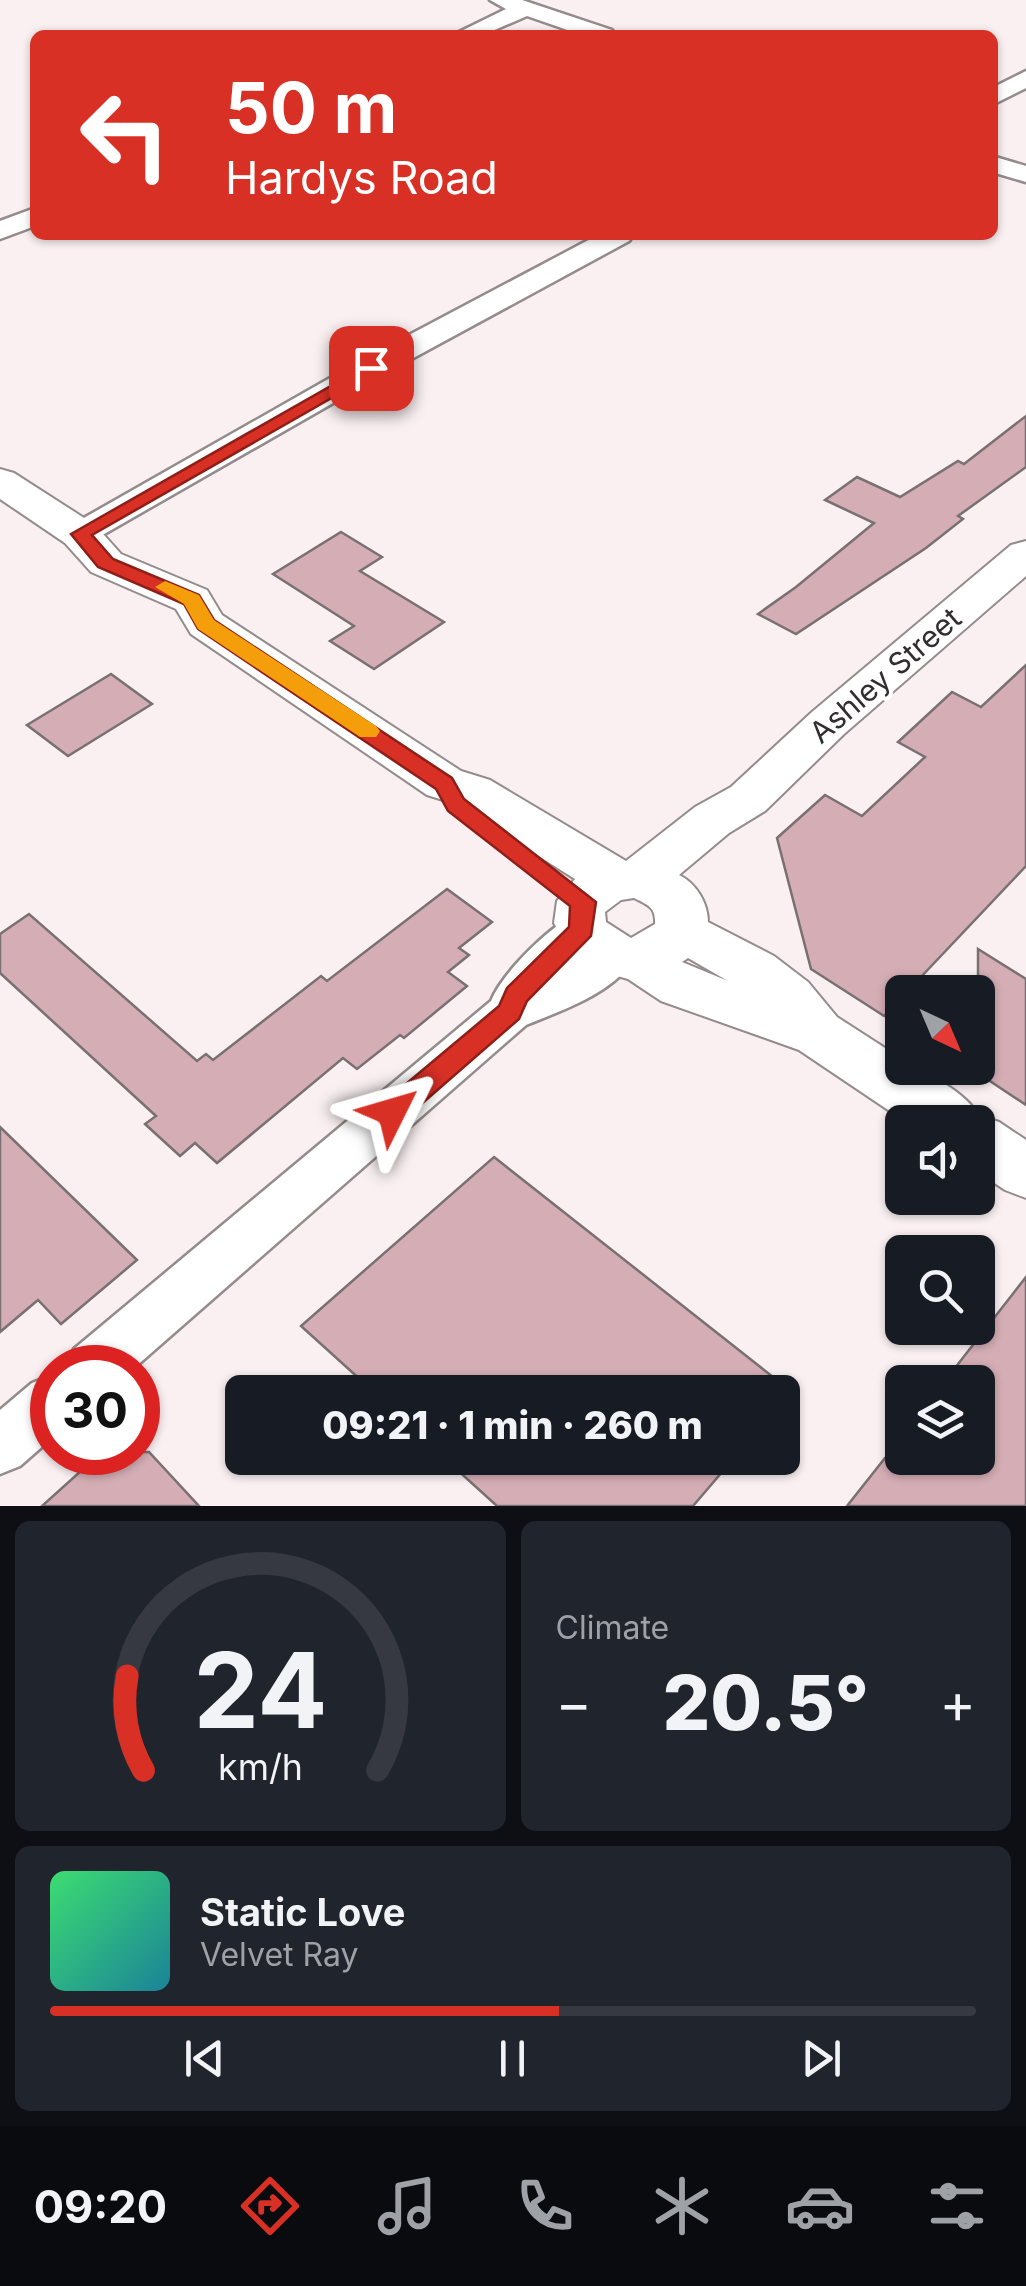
<!DOCTYPE html>
<meta charset="utf-8">
<style>
:root{--surface:#171b24;--page:#20242c;--text:#f1f3f6;--muted:#9ea1a6;--line:#363941;--accent:#d93025}
body{margin:0;font-family:Inter,sans-serif;background:var(--page);color:var(--text);height:100vh;display:flex;flex-direction:column;font-size:38px;white-space:nowrap}
*{box-sizing:border-box;margin:0}
p{font-size:32px;color:var(--muted)}
.icon{flex:none;width:55px;height:55px;fill:none;stroke:currentColor;stroke-width:2;stroke-linecap:round;stroke-linejoin:round}
.map{position:relative;height:1506px;overflow:hidden}
.panel{display:flex;flex-direction:column;gap:15px;padding:15px;background:#0d0f14;flex:1}
.panel>*{flex:none}
.guide{position:absolute;left:30px;top:30px;width:968px;height:210px;border-radius:15px;box-shadow:0 2px 8px #0004;background:#d93025;color:#fff;overflow:hidden}
.needle{width:65px;rotate:136deg}
.controls{position:absolute;left:885px;top:975px;display:grid;gap:20px}
.controls a{display:grid;place-items:center;width:110px;height:110px;border-radius:15px;background:var(--surface);box-shadow:0 2px 8px #0004;font-size:50px}
.speed{position:absolute;left:30px;top:1345px;display:flex;gap:20px;font-size:50px;font-weight:700;text-align:center}
.speed>*{display:grid;place-content:center;width:130px;height:130px;border-radius:50%;background:var(--surface);box-shadow:0 2px 8px #0004;line-height:1}
.speed .limit{border:15px solid #d22;background:#fff;color:#111}
.pin{position:absolute;display:grid;place-items:center;width:85px;height:85px;color:#fff;margin:-42px;border-radius:20px;box-shadow:0 5px 15px #0006}
.me{position:absolute;width:110px;margin:-55px;rotate:50deg;stroke-linejoin:round;filter:drop-shadow(0 0 8px #0008)}
.turn{display:flex;align-items:center;gap:35px;height:210px;padding:0 30px;font-size:45px}
.turn .icon{width:130px;height:130px;stroke-width:2.5}
.turn b{display:block;font-size:70px;line-height:85px}
.big{font-size:75px;font-weight:800;line-height:1.1}
.panel .card{flex:1;display:flex;flex-direction:column;justify-content:center;gap:15px;min-width:0;padding:0 35px;border-radius:15px;background:var(--page)}
.panel .dial{align-items:center;gap:0}
.dial svg{height:260px;overflow:visible;fill:none;stroke:var(--line);stroke-width:7;stroke-linecap:round;text-anchor:middle}
.dial text{fill:var(--text);stroke:none}
.song{display:flex;align-items:center;gap:30px}
.cover{width:120px;height:120px;border-radius:15px;background:linear-gradient(135deg,hsl(140 70% 55%),hsl(190 70% 35%))}
.played{height:10px;border-radius:5px;background:linear-gradient(90deg,var(--accent) 55%,var(--line) 55%)}
.keys{display:flex;justify-content:space-around;direction:ltr}
.heat{display:flex;justify-content:space-between;align-items:center;font-size:55px;direction:ltr}
.panel .tiles{flex:1;display:grid;gap:15px;grid-template-columns:1fr 1fr}
.card:last-child{grid-column:span 2}
.trip{position:absolute;left:225px;top:1375px;width:575px;height:100px;border-radius:15px;background:var(--surface);box-shadow:0 2px 8px #0004;font-weight:800;line-height:100px;text-align:center}
.dock{display:flex;height:160px;justify-content:space-around;align-items:center;background:#090b0e;color:var(--muted)}
.dock .icon{width:70px;height:70px}
.dock .current{color:var(--accent)}
.dock b{font-size:45px;color:var(--text)}
.map>svg:first-child{display:block}
</style>
<div class="map">
<svg width="1026" height="1506" viewBox="0 0 1026 1506">
<rect width="100%" height="100%" fill="#faf0f1"/>
<g fill="#d5aeb5" stroke="#787071" stroke-width="2.5">
<path d="M1026 416V467L958 516 963 519 926 548 796 634 758 614 796 587 874 523 825 500 857 477 900 497 958 461 964 464Z"/>
<path d="M341 532 382 557 360 571 444 622 374 669 330 641 354 626 273 574Z"/>
<path d="M1026 665V866L884 1016 811 969 777 838 825 795 862 816 925 757 898 742 952 692 981 707Z"/>
<path d="M111 674 152 704 68 756 27 725Z"/>
<path d="M447 889 492 922 459 948 469 955 448 972 467 986 404 1038 400 1035 357 1069 343 1058 217 1163 195 1143 180 1156 145 1124 156 1116 0 973V934L29 914 197 1061 206 1054 213 1060 321 976 327 981Z"/>
<path d="M978 949 1026 979V1105L978 1073Z"/>
<path d="M0 1127 137 1260 61 1324 38 1300 0 1332Z"/>
<path d="M494 1157 792 1392H374L301 1326Z"/>
<path d="M1026 1277V1506H847L885 1458H978V1382H944Z"/>
<path d="M102 1452H149L199 1506H42Z"/>
<path d="M444 1458H734L693 1506H497Z"/>
</g>
<g fill="none" stroke-linecap="round" stroke-linejoin="round">
<defs>
<g id="minor">
<path d="M490 0H522L612 30 615 35H582L527 16 483 35H453L506 9Z"/>
<path d="M1026 71V88L992 105V88Z"/>
<path d="M992 156 1026 166V182L992 172Z"/>
<path d="M35 208V226L0 239V221Z"/>
<path d="M598 235H633L629 241 382 375 92 541 80 544 68 541 63 534 68 527 360 361Z"/>
<path d="M582 912 598 917 604 929 592 947 614 937 630 943 636 955C617 992 563 1010 526 1025L134 1368H66L74 1349 491 1001C502 973 554 921 582 912Z"/>
<path d="M52 1375V1438L20 1466 0 1474V1410L32 1383Z"/>
</g>
<path id="tertiary" d="M0 469 14 473 95 525 121 554 207 590 222 615 461 771 490 780 626 861 695 807 731 787 812 712 1011 545 1026 541V576L844 734 765 811 729 833 679 875C696 883 708 903 708 922L774 956 808 982 837 1017 902 1059V1068C925 1068 968 1095 978 1115L999 1122 1026 1140V1198L1005 1190 978 1172V1122H906L799 1050 661 1001 628 979 589 968 568 950 554 923 557 901 575 879 456 804 427 795 191 634 176 609 91 572 65 543 0 499ZM634 898C648 905 656 907 655 924L631 938 606 922 605 912 621 900ZM688 958 728 981 682 962Z"/>
</defs>
<use href="#minor" stroke="#948b8d" stroke-width="5"/>
<use href="#tertiary" stroke="#948b8d" stroke-width="4"/>
<use href="#minor" fill="#fff" fill-rule="evenodd"/>
<use href="#tertiary" fill="#fff" fill-rule="evenodd"/>
</g>
<path fill="#d93025" stroke="#8d1f18" stroke-width="2.5" d="M371 363 377 365V372L92 535 113 559 199 595 214 620 452 778 464 799 596 902 591 936 527 1001 519 1019 402 1121 392 1124 382 1121 378 1112 382 1104 499 1006 507 988 569 927 570 906 448 811 436 789 198 629 184 604 98 567 71 534Z"/>
<path fill="#f59e0b" d="M165 581 199 595 214 620 376 726 380 731 376 737H360L198 629 184 604 155 587Z"/>
<g text-anchor="middle" dominant-baseline="central" stroke-width="8" stroke-linejoin="round" paint-order="stroke">
<g font-size="30" fill="#322e2f" stroke="#fff">
<text transform="translate(885 675) rotate(-41)">Ashley Street</text>
</g>
</g>
</svg>
<div class="controls">
<a><svg class="needle" viewBox="-14 -14 28 28"><path d="M0-13l5 13h-10z" fill="#e53935"/><path d="M0 13l5-13h-10z" fill="#9ea1a6"/></svg></a>
<a><svg class="icon" aria-label="sound" viewBox="0 0 24 24"><path d="M4 9h4l5-4v14l-5-4H4zM17 9q2 3 0 6"/></svg></a>
<a><svg class="icon" aria-label="search" viewBox="0 0 24 24"><circle cx="10" cy="10" r="6"/><path d="M15 15l6 6"/></svg></a>
<a><svg class="icon" aria-label="layers" viewBox="0 0 24 24"><path d="M12 4l9 5-9 5-9-5zM3 14l9 5 9-5"/></svg></a>
</div>
<div class="speed"><div class="limit">30</div></div>
<div class="pin" style="left:371px;top:368px;background:#d93025"><svg class="icon" aria-label="arrive" viewBox="0 0 24 24"><path d="M6 21V4h12l-3 4 3 4H6"/></svg></div>
<svg class="me" style="left:392px;top:1112px" viewBox="-20 -20 40 40"><path d="M0-17L14 15 0 8-14 15z" fill="#d93025" stroke="#fff" stroke-width="4"/></svg>
<div class="trip">09:21 · 1 min · 260 m</div>
<div class="guide">
<div class="turn"><svg class="icon" aria-label="left" viewBox="0 0 24 24"><path d="M17 20v-9H6M10 6l-5 5 5 5"/></svg><div><b>50 m</b>Hardys Road</div></div>
</div>
</div>
<section class="panel">
<div class="tiles">
<div class="card dial"><svg viewBox="0 0 100 80">
<path d="M14 69A42 42 0 1 1 86 69"/>
<path d="M14 69A42 42 0 0 1 9 40" stroke="#d93025"/>
<text x="50" y="56" font-size="32" font-weight="700">24</text>
<text x="50" y="72" font-size="11">km/h</text>
</svg></div>
<div class="card"><p>Climate</p>
<div class="heat"><a>−</a><b class="big">20.5°</b><a>+</a></div>
</div>
<div class="card">
<div class="song"><i class="cover"></i><div><b>Static Love</b><p>Velvet Ray</p></div></div>
<div class="played"></div>
<div class="keys"><svg class="icon" aria-label="previous" viewBox="0 0 24 24"><path d="M18 5L8 12l10 7zM5 5v14"/></svg><svg class="icon" aria-label="pause" viewBox="0 0 24 24"><path d="M8 5v14M16 5v14"/></svg><svg class="icon" aria-label="next" viewBox="0 0 24 24"><path d="M6 5l10 7-10 7zM19 5v14"/></svg></div>
</div>
</div>
</section>
<nav class="dock">
<b>09:20</b>
<svg class="icon current" aria-label="directions" viewBox="0 0 24 24"><path d="M12 3l9 9-9 9-9-9zM9 14v-3h6M13 9l2 2-2 2"/></svg>
<svg class="icon" aria-label="music" viewBox="0 0 24 24"><path d="M9 18V5l10-2v13"/><circle cx="6" cy="18" r="3"/><circle cx="16" cy="16" r="3"/></svg>
<svg class="icon" aria-label="phone" viewBox="0 0 24 24"><path d="M5 4h4l2 5-3 2q2 4 5 5l2-3 5 2v4C11 20 4 13 5 4z"/></svg>
<svg class="icon" aria-label="climate" viewBox="0 0 24 24"><path d="M12 3v18M4 7l16 10M4 17L20 7"/></svg>
<svg class="icon" aria-label="car" viewBox="0 0 24 24"><path d="M5 17H2v-5l4-1 3-4h7l3 4 3 1v5h-3M9 17h6M6 11h13"/><circle cx="7" cy="17" r="2"/><circle cx="17" cy="17" r="2"/></svg>
<svg class="icon" aria-label="filters" viewBox="0 0 24 24"><path d="M4 7h16M4 17h16"/><circle cx="9" cy="7" r="2"/><circle cx="15" cy="17" r="2"/></svg>
</nav>
